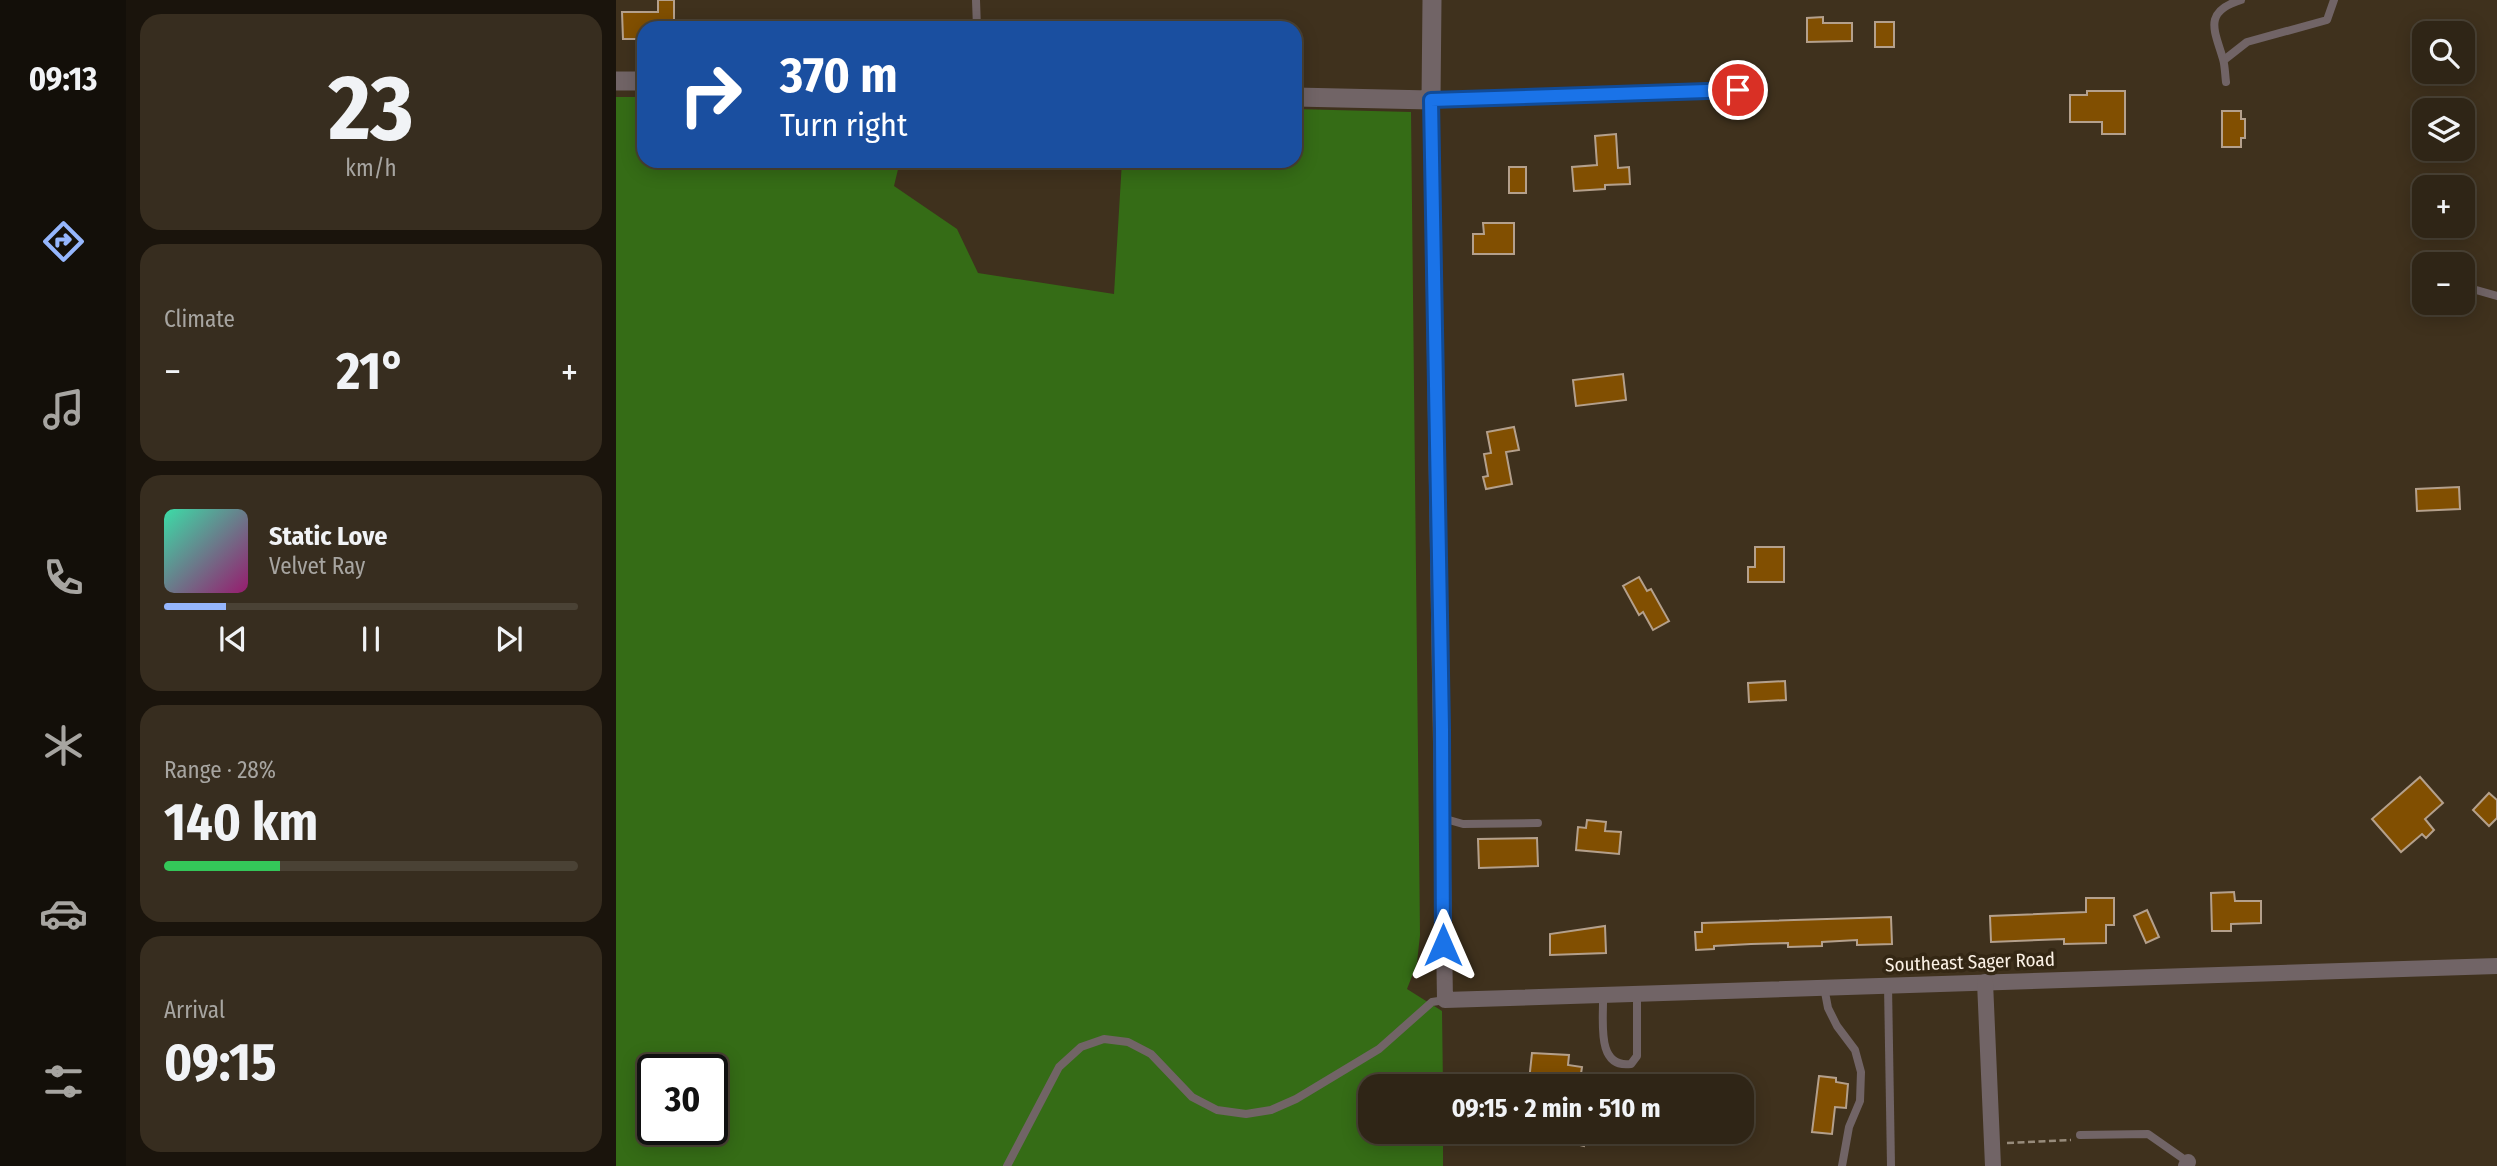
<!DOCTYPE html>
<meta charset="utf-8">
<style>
:root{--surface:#2f2516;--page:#372d1f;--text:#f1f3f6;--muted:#a7a5a1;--line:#4a4235;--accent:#95b6fd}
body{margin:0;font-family:"Fira Sans Condensed",sans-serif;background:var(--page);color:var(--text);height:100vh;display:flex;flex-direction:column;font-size:26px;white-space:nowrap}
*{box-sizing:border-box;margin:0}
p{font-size:23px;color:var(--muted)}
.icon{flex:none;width:38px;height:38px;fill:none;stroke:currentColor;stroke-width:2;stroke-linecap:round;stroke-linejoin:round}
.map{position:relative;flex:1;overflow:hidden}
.panel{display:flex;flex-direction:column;gap:14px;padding:14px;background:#1a140c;width:490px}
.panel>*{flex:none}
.top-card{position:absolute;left:21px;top:21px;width:665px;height:147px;border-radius:21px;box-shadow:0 4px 18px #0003,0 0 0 2px var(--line);background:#1a4fa0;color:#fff;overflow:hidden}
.buttons{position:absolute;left:1796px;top:21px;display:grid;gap:14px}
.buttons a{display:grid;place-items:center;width:63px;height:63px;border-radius:14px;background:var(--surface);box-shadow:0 4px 18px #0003,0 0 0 2px var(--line);font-size:35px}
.speed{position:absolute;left:21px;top:1054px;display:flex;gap:14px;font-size:35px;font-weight:700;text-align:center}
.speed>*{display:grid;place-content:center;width:91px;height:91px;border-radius:50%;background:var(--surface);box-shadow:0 4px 18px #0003,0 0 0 2px var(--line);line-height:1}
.speed .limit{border:4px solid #111;border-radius:10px;background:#fff;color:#111}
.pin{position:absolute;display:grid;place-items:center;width:60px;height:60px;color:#fff;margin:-30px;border:4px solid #fff;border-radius:50%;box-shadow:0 2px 7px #0007}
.me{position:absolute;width:77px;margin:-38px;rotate:0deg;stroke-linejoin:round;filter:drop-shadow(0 0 5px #0008)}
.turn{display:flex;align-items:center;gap:24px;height:147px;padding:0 28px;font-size:32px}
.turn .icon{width:91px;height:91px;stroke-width:2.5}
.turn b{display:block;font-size:49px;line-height:60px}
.big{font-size:52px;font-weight:700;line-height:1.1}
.panel .widget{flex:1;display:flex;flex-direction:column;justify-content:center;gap:10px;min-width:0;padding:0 24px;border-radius:21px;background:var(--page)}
.panel .dial{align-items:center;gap:0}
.dial b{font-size:91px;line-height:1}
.song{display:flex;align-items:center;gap:21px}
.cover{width:84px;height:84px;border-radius:10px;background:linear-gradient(135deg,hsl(160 70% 55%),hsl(320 70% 35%))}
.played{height:7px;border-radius:4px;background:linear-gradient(90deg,var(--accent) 15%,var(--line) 15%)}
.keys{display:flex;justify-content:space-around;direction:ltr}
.heat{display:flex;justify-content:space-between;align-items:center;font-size:38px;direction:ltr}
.charge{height:10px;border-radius:5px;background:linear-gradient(90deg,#34c759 28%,var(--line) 0)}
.trip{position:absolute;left:742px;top:1074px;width:396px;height:70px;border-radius:21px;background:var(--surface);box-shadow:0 4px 18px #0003,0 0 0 2px var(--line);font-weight:700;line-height:70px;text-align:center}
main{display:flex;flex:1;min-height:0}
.tab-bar{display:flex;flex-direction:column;width:126px;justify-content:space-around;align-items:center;background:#130f09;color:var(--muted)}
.tab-bar .icon{width:49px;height:49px}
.tab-bar .current{color:var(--accent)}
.tab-bar b{font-size:32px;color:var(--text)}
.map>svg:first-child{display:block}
</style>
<main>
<nav class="tab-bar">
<b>09:13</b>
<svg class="icon current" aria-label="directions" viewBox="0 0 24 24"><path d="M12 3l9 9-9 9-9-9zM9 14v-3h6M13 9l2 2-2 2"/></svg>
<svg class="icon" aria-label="music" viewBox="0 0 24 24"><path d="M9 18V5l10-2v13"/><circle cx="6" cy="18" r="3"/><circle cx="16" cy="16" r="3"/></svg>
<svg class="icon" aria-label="phone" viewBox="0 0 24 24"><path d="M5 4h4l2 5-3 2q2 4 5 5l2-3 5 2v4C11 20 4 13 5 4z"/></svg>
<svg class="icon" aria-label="climate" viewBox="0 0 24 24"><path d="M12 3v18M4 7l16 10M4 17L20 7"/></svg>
<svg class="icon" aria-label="car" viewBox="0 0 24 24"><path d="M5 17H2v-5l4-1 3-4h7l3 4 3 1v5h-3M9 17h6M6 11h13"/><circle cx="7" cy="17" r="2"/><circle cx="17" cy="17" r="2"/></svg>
<svg class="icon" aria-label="filters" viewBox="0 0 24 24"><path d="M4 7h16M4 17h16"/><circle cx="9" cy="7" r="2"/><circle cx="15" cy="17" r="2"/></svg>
</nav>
<section class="panel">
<div class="widget dial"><b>23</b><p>km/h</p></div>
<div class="widget"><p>Climate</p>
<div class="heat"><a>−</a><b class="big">21°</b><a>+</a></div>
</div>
<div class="widget">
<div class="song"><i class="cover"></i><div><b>Static Love</b><p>Velvet Ray</p></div></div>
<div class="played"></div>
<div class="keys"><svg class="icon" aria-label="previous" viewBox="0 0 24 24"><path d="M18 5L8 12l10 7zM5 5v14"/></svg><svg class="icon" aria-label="pause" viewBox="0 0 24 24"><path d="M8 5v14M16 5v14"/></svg><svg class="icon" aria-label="next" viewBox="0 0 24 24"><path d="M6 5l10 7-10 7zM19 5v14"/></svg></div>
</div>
<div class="widget"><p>Range · 28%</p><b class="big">140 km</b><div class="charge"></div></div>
<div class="widget"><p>Arrival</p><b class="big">09:15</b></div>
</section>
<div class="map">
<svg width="1881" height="1166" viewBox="0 0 1881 1166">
<rect width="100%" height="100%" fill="#3f311d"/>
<path fill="#356c16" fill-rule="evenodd" d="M0 97H28V161H284L278 186 341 229 362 273 498 294 506 161H679V109L795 112 804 935 801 963 791 989 826 1011 827 1087H754V1132H827V1166H0ZM37 1069H96V1129H37Z"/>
<g fill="#814f01" stroke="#b4a08c" stroke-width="2">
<path d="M42 0H58V24L37 25V28H28V39H7L6 12H42Z"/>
<path d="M1207 17V23H1236V41L1191 42V18Z"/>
<rect x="1259" y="22" width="19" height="25"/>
<path d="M1471 91H1509V134H1486V122H1454V95H1471Z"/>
<path d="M1606 111H1625V119H1629V138H1625V147H1606Z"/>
<path d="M1000 134 1002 168 1013 167 1014 184 989 185V189L958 191 956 167 981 165 979 136Z"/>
<rect x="893" y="167" width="17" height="26"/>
<path d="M867 223H898V254H857V234H868Z"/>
<path d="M1007 374 1010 400 960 406 957 380Z"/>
<path d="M898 427 903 450 890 452 896 484 870 489 867 477 872 476 868 454 875 453 871 432Z"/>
<path d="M1843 487 1844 509 1801 511 1800 489Z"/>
<path d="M1139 547H1168V582H1132V567H1139Z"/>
<path d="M1023 577 1031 591 1035 589 1053 621 1037 630 1027 612 1023 615 1007 586Z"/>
<path d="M1169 681 1170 700 1133 702 1132 683Z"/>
<path d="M1804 777 1827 803 1809 819 1818 830 1810 838 1806 834 1785 852 1756 819Z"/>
<path d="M1873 793 1881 800V818L1873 826 1857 810Z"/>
<path d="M971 820 990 822 989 831 1005 832 1003 854 960 850 962 827 970 828Z"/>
<path d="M921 838 922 866 863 868 862 839Z"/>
<path d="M1618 892 1619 901H1645V923L1615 924V931H1596L1595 893Z"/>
<path d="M1470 898H1498V925H1490V943L1448 944V939L1375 942 1374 916 1470 912Z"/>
<path d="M1531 910 1543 937 1530 943 1518 916Z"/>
<path d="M1275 917 1276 944 1241 945V940L1206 942V946L1172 947V943L1135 944 1098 946V949L1080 950 1079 932H1086V923Z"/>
<path d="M989 926 990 953 934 955V934Z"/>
<path d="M916 1053 953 1055 952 1065 966 1067 963 1087 913 1081Z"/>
<path d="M1203 1076 1220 1078V1082L1232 1084 1230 1108 1219 1107 1216 1134 1196 1132Z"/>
<path d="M931 1132H965L971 1134 968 1146 931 1137Z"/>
</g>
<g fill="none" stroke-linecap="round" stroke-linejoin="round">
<path stroke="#978b7b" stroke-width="2.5" stroke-dasharray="7 3.5" stroke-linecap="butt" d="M1391 1143 1455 1140"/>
<g stroke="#716466" stroke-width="8">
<path d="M360 0 361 28"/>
<path d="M1608 60 1631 42 1711 20 1718 0"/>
<path d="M1610 82C1609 74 1609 66 1607 59 1599 31 1586 12 1625 0"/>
<path d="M815 100 1122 90"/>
<path d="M1846 286 1881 296"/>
<path d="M826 818 847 824 922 823"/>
<path d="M1272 985 1275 1166"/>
<path d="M1208 987 1212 1008 1221 1026 1239 1050 1245 1072 1244 1101 1233 1127 1226 1166"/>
<path d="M987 994C988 1019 979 1069 1015 1064L1021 1056V994"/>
<path d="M1464 1135 1532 1134 1572 1162"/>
<path d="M391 1166 443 1067 465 1047 488 1039 512 1042 535 1054 576 1097 601 1110 630 1114 655 1110 680 1099 763 1049 816 1002 829 1000"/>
</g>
<g stroke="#716466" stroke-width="16">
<path d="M815 100 829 1000 1881 966"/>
<path d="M1369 982 1377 1166"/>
<path d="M1570 1166 1572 1162"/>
</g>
<g stroke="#716466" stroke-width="19">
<path d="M0 81H28"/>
<path d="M679 97 815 100 816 0"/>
</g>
</g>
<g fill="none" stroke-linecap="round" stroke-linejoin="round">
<defs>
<path id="route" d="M827 945 826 729 815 100 1122 90"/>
</defs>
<use href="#route" stroke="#114b97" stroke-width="18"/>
<use href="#route" stroke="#1a73e8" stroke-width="12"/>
</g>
<g text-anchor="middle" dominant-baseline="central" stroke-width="7" stroke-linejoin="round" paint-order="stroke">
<g font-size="19" fill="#fbf1e5" stroke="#342714">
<text transform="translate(1354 962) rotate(-2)">Southeast Sager Road</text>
</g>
</g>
</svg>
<div class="buttons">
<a><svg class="icon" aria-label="search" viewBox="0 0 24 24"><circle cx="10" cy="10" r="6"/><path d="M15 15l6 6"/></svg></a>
<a><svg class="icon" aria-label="layers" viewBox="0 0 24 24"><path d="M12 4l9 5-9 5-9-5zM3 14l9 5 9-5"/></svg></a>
<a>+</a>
<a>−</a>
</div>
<div class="speed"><div class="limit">30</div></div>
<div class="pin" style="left:1122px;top:90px;background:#d93025"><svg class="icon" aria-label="arrive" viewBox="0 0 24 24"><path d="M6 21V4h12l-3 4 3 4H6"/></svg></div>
<svg class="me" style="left:827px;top:945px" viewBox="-20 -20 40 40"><path d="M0-17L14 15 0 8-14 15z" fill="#1a73e8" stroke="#fff" stroke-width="4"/></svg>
<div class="trip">09:15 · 2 min · 510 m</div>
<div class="top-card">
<div class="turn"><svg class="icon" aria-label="right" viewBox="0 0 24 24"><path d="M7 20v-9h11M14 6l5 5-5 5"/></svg><div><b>370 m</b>Turn right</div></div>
</div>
</div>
</main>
